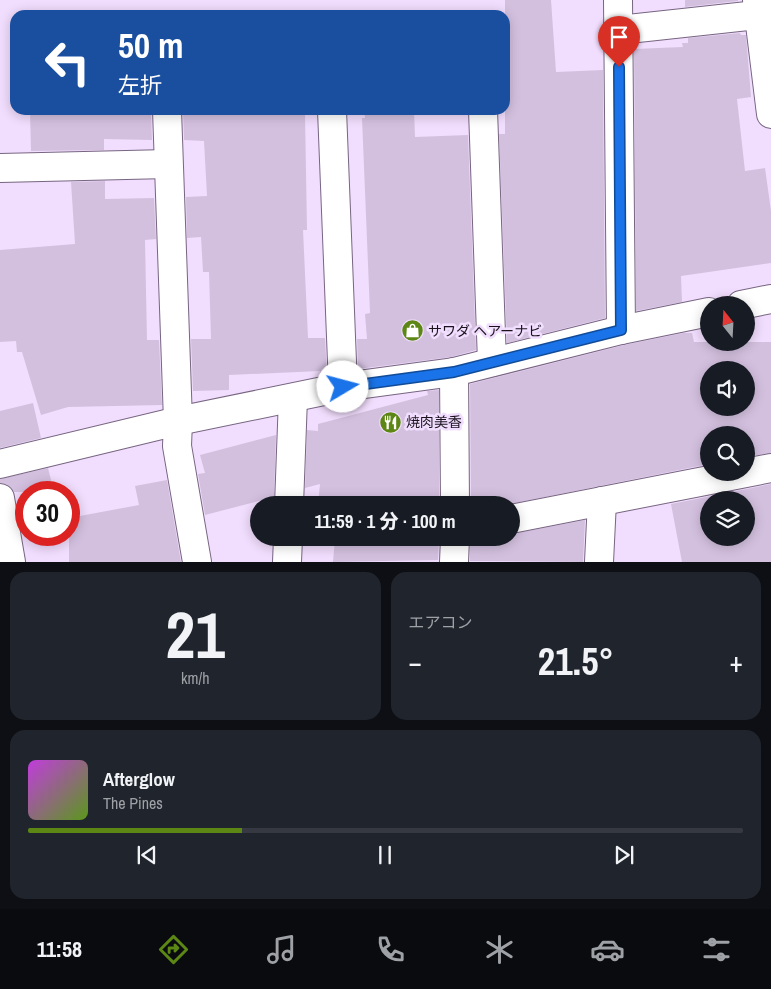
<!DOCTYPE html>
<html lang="ja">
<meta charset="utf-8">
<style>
:root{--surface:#171b24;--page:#20242c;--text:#f1f3f6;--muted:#9ea1a6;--line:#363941;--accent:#5c8715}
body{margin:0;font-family:"Archivo Narrow","Noto Sans JP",sans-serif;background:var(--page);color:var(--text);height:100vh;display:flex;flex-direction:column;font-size:19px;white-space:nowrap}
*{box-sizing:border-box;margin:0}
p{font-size:16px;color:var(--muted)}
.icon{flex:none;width:28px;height:28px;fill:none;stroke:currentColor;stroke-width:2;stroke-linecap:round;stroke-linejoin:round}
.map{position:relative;height:562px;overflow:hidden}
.side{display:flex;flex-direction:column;gap:10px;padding:10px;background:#0d0f14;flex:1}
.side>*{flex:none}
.hud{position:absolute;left:10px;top:10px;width:500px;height:105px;border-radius:15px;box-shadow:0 2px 12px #0003;background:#1a4fa0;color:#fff;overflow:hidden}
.needle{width:32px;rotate:342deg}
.controls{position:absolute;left:700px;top:296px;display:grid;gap:10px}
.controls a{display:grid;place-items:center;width:55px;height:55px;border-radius:50%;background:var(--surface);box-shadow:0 2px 12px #0003;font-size:25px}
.speed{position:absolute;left:15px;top:481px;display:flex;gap:10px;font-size:25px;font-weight:700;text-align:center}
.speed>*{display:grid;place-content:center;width:65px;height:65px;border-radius:50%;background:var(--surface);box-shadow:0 2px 12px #0003;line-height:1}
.speed .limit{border:8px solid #d22;background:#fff;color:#111}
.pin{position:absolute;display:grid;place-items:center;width:42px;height:42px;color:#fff;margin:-51px -21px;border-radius:50% 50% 50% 0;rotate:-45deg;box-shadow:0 0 5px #0007}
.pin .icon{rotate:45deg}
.me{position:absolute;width:55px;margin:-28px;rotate:82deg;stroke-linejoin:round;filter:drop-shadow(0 0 4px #0008)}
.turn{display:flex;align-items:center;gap:18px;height:105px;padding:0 25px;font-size:22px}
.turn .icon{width:65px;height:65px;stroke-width:2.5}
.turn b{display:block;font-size:35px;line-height:42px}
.big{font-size:38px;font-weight:800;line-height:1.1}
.side .tile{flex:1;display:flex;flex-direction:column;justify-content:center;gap:8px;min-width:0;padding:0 18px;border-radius:15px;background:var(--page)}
.side .dial{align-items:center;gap:0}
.dial b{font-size:65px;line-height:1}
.song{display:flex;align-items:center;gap:15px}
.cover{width:60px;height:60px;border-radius:8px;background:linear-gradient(135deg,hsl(290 70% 55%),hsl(90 70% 35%))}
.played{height:5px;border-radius:2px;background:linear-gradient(90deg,var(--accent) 30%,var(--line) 30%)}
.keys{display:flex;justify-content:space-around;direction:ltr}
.heat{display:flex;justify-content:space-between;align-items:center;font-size:28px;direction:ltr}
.side .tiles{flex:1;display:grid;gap:10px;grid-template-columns:1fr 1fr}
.tile:last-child{grid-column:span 2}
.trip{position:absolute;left:250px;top:496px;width:270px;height:50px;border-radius:25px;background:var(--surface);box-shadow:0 2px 12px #0003;font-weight:800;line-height:50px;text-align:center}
.tabs{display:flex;height:80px;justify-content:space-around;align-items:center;background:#090b0e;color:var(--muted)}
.tabs .icon{width:35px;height:35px}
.tabs .on{color:var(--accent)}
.tabs b{font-size:22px;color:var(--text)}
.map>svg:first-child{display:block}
</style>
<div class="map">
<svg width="771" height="562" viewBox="0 0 771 562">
<rect width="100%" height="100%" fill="#f1ddfd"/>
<g fill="#d3c0df" fill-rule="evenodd">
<path d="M505 0H551L556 72 603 70 605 318 507 343 499 134H505Z"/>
<path d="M685 0H738V1L685 7Z"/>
<path d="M740 33 741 35H746L751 97 737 99 745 171 765 168 771 211V263L681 276 682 302 636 311 634 49 683 47 682 43H688V38Z"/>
<path d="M30 110H151L152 140 104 139V150L31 151Z"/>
<path d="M183 110H299V114H305L307 230H303L308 338H325L327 374 320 376V371L229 375V390L193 391 191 339H211L209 272H203L201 237 187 238 186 197 207 196 204 141 184 140Z"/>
<path d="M364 110H414L415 137 468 135 476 350 451 357 358 369 357 339H367L365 314 370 313 362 118H365Z"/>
<path d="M105 181V199L154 198 156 239 145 240 147 340H159L162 405 68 407 41 415 22 352H17L16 341 0 342V250L75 244 71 182Z"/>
<path d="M683 333H692L694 342H771V453L746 457V435H709V464L505 505H471L470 384 624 345ZM709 370H746V408H709Z"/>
<path d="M439 390V505H318L320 484 305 488 307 430 318 431V424L428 395 427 391Z"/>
<path d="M33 403 41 438 0 448V411Z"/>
<path d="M276 435 274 497 205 515 198 474 205 473 200 455Z"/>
<path d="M48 468 54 492H14L6 484 0 483V479Z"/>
<path d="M167 480 181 562H69V518L139 505 135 486Z"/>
<path d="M771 484V562H682L671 504ZM709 500H746V538H709Z"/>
<path d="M585 520 583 562 470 561V538H511V534Z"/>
<path d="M335 538H439L438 560 333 562Z"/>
</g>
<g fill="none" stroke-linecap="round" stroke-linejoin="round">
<defs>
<g id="minor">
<path d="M618 0 621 330"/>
<path d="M757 0 771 114"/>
<path d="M619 30 757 15"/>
<path d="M167 110 178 421 177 446 197 562"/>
<path d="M332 110 343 387"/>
<path d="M483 110 492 362"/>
<path d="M0 168 168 164"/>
<path d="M741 305 771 299"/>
<path d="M454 372 455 505"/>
<path d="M0 464 178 421 343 387 454 372 621 330 709 312"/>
<path d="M0 498 11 562"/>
<path d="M289 505 293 398"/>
<path d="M511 519 771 468"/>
<path d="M287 562 288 538"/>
<path d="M454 562 455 538"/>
<path d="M599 562 602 501"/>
</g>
</defs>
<use href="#minor" stroke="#776581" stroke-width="30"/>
<use href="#minor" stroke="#fff" stroke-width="28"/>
</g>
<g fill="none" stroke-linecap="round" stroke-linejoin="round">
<defs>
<path id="route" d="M343 387 454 372 621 330 619 67"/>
</defs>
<use href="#route" stroke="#114b97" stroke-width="12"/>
<use href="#route" stroke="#1a73e8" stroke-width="9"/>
</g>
<defs>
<symbol id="shop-disc" viewBox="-11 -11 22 22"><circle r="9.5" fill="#5c8715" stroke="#f1ddfd"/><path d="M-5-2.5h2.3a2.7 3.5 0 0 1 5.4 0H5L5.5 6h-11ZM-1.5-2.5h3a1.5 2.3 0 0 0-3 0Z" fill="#fff"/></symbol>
<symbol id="restaurant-disc" viewBox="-11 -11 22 22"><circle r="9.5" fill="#5c8715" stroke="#f1ddfd"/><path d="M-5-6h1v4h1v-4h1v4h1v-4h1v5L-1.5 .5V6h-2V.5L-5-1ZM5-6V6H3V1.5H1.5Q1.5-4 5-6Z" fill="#fff"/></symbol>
</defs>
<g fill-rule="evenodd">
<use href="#shop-disc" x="400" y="318" width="25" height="25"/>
<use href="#restaurant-disc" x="378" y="410" width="25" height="25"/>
</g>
<g text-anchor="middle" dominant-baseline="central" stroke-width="5" stroke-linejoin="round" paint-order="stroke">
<g font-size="14" fill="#1a131e" stroke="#f1ddfd" text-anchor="start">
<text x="428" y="331">サワダ ヘアーナビ</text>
<text x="406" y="422">焼肉美香</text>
</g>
</g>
</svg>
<div class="controls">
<a><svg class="needle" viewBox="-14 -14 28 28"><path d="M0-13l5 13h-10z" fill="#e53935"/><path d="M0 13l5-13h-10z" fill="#9ea1a6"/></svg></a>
<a><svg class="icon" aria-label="sound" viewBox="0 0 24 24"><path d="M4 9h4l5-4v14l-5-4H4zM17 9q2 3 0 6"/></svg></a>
<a><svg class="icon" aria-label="search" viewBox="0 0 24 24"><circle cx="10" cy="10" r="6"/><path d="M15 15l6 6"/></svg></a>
<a><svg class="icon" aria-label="layers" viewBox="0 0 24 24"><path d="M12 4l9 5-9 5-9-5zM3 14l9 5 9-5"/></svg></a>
</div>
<div class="speed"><div class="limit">30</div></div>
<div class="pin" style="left:619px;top:67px;background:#d93025"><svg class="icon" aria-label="arrive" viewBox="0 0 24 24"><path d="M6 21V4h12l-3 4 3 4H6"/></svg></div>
<svg class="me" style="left:343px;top:387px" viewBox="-20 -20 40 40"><circle r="19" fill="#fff"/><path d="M0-13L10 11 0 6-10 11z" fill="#1a73e8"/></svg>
<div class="trip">11:59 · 1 分 · 100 m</div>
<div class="hud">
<div class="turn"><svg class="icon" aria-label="left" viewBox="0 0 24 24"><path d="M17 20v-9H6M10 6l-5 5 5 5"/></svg><div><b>50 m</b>左折</div></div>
</div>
</div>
<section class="side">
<div class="tiles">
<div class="tile dial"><b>21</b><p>km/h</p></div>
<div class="tile"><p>エアコン</p>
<div class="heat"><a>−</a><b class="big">21.5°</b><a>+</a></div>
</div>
<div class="tile">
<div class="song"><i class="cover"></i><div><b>Afterglow</b><p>The Pines</p></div></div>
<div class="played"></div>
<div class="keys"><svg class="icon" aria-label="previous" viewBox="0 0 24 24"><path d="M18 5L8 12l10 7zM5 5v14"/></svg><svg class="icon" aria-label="pause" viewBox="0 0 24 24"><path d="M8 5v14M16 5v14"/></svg><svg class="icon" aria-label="next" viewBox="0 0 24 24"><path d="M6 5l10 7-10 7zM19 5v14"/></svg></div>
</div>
</div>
</section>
<nav class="tabs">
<b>11:58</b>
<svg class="icon on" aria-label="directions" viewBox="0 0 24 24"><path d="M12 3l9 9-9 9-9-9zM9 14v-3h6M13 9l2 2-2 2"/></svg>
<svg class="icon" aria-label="music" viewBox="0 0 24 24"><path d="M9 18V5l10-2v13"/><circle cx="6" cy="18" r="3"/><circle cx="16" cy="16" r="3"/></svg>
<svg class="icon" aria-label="phone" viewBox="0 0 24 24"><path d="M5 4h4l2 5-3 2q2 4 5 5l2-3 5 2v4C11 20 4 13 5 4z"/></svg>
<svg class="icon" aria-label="climate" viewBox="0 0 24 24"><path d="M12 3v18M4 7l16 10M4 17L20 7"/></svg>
<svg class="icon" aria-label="car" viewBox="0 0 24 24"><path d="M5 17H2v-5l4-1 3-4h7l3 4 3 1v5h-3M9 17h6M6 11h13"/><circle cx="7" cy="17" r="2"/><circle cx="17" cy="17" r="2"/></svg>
<svg class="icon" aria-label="filters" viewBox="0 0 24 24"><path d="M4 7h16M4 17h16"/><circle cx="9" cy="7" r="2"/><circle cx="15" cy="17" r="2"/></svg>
</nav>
